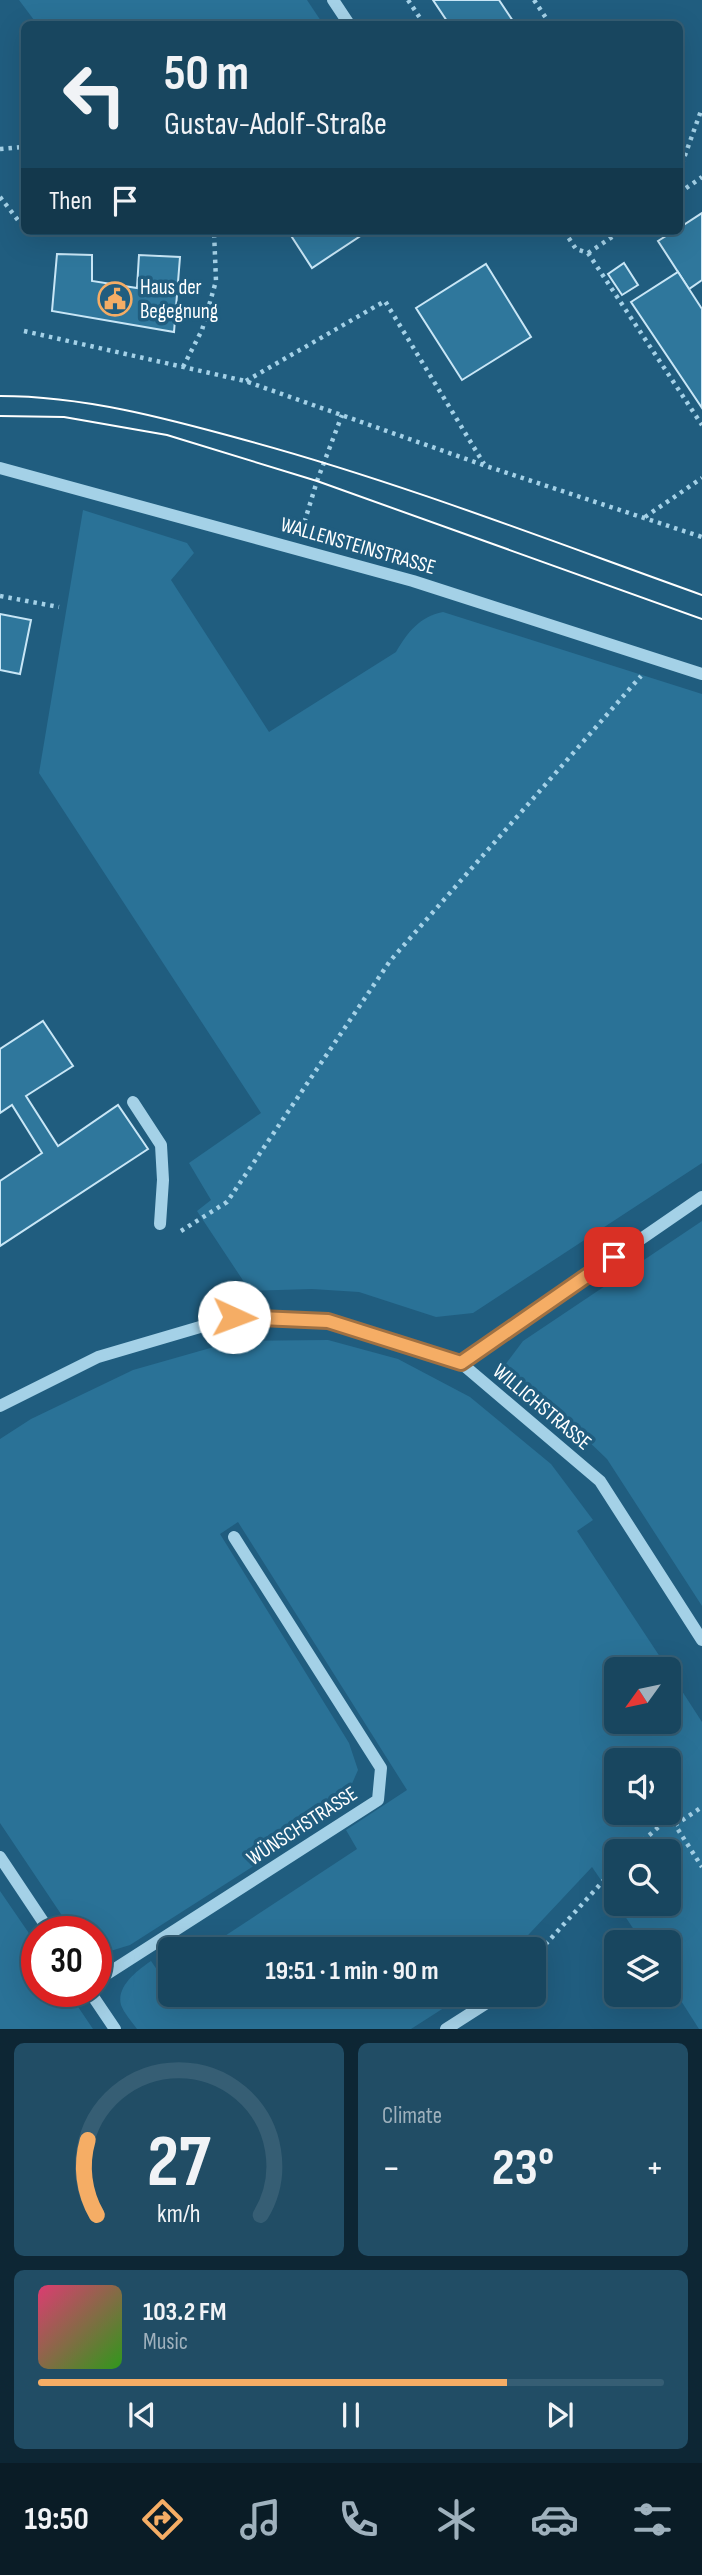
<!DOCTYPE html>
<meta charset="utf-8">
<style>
:root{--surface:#18465f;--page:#214d65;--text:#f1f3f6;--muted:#9fb1bd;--line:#365e74;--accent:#f5ad65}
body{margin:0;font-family:"Sofia Sans Condensed",sans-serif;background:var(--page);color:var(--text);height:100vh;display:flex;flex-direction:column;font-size:26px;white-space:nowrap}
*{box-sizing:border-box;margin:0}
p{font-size:23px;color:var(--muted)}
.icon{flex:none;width:38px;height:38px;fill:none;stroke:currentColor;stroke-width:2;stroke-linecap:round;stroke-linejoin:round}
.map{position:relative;height:2029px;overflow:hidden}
.sheet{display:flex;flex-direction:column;gap:14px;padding:14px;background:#0d2634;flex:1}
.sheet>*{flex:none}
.hud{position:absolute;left:21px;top:21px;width:662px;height:214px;border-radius:10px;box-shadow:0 7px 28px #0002,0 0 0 2px var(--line);background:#18465f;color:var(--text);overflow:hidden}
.needle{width:46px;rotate:237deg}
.buttons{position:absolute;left:604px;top:1657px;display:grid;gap:14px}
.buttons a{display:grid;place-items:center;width:77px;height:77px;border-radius:10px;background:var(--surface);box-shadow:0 7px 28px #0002,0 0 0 2px var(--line);font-size:35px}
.speed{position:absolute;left:21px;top:1916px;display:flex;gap:14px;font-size:35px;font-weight:700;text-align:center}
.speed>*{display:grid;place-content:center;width:91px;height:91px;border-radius:50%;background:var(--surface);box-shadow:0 7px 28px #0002,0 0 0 2px var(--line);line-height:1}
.speed .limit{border:10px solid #d22;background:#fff;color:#111}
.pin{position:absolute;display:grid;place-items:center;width:60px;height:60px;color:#fff;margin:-30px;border-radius:14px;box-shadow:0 4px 10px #0006}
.me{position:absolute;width:77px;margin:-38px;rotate:92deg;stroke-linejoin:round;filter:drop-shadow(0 0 5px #0008)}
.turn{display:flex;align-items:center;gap:24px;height:147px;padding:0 28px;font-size:32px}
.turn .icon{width:91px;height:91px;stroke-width:2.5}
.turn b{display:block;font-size:49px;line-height:60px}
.then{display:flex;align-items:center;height:66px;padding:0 28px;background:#0003;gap:14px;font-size:26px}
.big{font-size:52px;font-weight:700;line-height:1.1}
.sheet .tile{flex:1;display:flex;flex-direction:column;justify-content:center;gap:10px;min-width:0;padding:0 24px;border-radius:10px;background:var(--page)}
.sheet .dial{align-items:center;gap:0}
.dial svg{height:182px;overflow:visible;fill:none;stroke:var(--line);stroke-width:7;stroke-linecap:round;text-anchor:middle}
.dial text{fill:var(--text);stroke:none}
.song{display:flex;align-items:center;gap:21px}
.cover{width:84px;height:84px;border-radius:10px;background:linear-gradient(135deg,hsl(340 70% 55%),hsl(110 70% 35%))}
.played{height:7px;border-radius:4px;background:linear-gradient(90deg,var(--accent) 75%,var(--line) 75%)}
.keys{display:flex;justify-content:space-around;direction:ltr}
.heat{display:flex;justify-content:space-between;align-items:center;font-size:38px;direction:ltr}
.sheet .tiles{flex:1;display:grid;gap:14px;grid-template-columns:1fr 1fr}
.tile:last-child{grid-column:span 2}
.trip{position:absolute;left:158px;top:1937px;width:388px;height:70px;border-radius:10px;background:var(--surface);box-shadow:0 7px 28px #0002,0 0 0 2px var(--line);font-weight:700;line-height:70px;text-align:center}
.tab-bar{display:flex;height:112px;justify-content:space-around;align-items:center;background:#0a1c26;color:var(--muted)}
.tab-bar .icon{width:49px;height:49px}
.tab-bar .on{color:var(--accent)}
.tab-bar b{font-size:32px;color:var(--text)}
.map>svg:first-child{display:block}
</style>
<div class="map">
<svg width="702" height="2029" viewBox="0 0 702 2029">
<rect width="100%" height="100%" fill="#205d7f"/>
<g fill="#2a7297" fill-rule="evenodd">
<path d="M19 0H307L323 24H37Z"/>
<path d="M83 510 187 543 194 553 171 580 269 732 396 652C408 632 419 617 443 612L702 694V1163L473 1313 436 1317 359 1292 312 1289 250 1291 197 1211 211 1200 189 1163 261 1113 39 773Z"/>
<path d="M702 1221V1606L607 1459 558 1412 510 1378 505 1365 523 1341Z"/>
<path d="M328 1340 398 1359 470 1397 551 1464 593 1520 577 1531 668 1669 616 1670V1722H668L669 1671 702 1722V2029H699L669 1982 668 1942H642L617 1904H668V1852H616V1902L592 1867 515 1949H205L357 1849 346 1830 407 1790 238 1522 220 1534 349 1743 358 1770 340 1811 130 1945 104 1953 96 1949V1932H73L0 1823V1439L31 1419 133 1370 235 1341ZM616 1760H668V1813H616Z"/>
<path d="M0 1891 37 1945V1992H68L93 2029H0Z"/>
<path d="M151 1961 162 1977 170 1973V1995H464L411 2029H137C132 2022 124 2013 121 2005 116 1986 138 1970 151 1961Z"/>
</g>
<g fill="#2f779c" stroke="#c8e6f6" stroke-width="2">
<path d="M433 0H499L515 24H449Z"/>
<path d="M702 213V280L689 289 658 241 674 231H679V228Z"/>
<path d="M288 231H368L312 268Z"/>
<path d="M57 254 92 255V281L137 288 139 255 180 257 174 332 52 311Z"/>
<path d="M624 263 638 285 622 295 608 274Z"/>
<path d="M486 264 531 337 462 380 416 308Z"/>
<path d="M678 272 702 309V408L631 302Z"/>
<path d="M0 614 31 620 20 674 0 670Z"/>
<path d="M43 1021 73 1066 26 1096 58 1146 118 1105 148 1149 0 1246V1181L42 1153 12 1105 0 1113V1049Z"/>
</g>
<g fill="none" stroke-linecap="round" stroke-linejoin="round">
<g stroke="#a4d1e7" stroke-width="4.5" stroke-dasharray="3.5 5" stroke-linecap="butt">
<path d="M408 0 424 24"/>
<path d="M534 0 550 24"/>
<path d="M0 149 24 147"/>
<path d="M679 172 702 108"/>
<path d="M679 193 702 177"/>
<path d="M0 197 24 228"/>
<path d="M27 231 31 237"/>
<path d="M564 231 576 249 588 253 702 425"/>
<path d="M588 253 621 231"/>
<path d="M24 331 245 381 486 466 702 537"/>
<path d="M183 367 202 330 216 281 214 231"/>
<path d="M246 381 385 301 484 464"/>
<path d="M645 517 702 478"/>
<path d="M302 530 317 481 342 415"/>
<path d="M0 596 59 607"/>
<path d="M181 1231 227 1202 390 961 641 676"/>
<path d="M675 1825 702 1807"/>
<path d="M630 1852 670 1817 702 1867"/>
<path d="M534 1957 616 1867"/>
</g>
<g stroke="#a4d1e7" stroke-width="12">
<path d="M333 0 349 24"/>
<path d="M0 468 413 581 702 674"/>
<path d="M133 1102 161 1145 163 1180 160 1224"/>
<path d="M461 1363 702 1197"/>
<path d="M0 1406 98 1357 234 1317 328 1320 461 1363 600 1481 702 1640"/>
<path d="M0 1857 50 1932"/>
<path d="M96 1981 378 1800 381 1768 234 1537"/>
<path d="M90 1992 115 2029"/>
<path d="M446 2029 493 1999"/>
</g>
<g stroke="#fff" stroke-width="2">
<path d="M0 396C83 396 165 418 245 440 400 482 551 541 702 595"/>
<path d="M0 416 64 417 167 435 317 481 702 619"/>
</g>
</g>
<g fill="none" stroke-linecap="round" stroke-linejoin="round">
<defs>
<path id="route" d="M234 1317 328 1321 461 1363 614 1257"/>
</defs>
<use href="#route" stroke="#9f7042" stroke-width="18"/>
<use href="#route" stroke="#f5ad65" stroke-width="12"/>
</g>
<defs>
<symbol id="civic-ring" viewBox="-11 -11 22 22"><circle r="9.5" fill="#205d7f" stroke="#f5ad65" stroke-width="1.5"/><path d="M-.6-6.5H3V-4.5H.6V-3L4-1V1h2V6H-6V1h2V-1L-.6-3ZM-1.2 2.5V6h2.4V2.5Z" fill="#f5ad65"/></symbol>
</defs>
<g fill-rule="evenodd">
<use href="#civic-ring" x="96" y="280" width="38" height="38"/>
</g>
<g text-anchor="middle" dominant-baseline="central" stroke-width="7" stroke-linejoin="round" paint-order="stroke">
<g font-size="21" fill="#fff" stroke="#205d7f" text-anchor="start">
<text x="140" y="287">Haus der<tspan x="140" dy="24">Begegnung</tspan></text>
</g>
<g font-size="21" fill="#fff" stroke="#205d7f">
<text transform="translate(358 546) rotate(16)">WALLENSTEINSTRASSE</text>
<text transform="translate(542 1407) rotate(40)">WILLICHSTRASSE</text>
<text transform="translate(302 1826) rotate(-33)">WÜNSCHSTRASSE</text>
</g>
</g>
</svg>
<div class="buttons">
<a><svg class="needle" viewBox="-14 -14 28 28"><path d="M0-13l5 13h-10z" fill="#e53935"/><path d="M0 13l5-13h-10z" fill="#9fb1bd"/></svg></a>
<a><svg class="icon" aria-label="sound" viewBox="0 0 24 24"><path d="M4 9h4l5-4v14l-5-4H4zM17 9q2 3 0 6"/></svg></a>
<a><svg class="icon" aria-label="search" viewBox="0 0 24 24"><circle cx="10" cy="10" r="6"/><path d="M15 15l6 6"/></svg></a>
<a><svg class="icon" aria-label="layers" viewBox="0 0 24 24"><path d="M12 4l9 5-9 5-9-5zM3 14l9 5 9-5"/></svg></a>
</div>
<div class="speed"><div class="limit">30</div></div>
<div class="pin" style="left:614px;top:1257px;background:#d93025"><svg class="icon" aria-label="arrive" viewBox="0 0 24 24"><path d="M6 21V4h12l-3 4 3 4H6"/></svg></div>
<svg class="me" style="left:234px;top:1317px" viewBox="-20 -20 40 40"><circle r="19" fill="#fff"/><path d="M0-13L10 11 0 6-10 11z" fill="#f5ad65"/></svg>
<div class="trip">19:51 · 1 min · 90 m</div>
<div class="hud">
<div class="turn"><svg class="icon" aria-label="left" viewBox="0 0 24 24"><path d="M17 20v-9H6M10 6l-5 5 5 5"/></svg><div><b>50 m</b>Gustav-Adolf-Straße</div></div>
<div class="then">Then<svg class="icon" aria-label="arrive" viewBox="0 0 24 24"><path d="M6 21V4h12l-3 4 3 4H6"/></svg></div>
</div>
</div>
<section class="sheet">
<div class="tiles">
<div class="tile dial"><svg viewBox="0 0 100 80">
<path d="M14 69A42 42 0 1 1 86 69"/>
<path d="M14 69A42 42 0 0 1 10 36" stroke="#f5ad65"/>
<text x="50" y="56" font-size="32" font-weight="700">27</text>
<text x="50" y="72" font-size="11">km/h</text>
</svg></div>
<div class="tile"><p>Climate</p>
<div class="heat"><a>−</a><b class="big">23°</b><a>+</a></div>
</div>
<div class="tile">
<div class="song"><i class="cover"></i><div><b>103.2 FM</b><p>Music</p></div></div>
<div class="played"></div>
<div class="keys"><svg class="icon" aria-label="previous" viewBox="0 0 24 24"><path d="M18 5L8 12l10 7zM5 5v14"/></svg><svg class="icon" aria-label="pause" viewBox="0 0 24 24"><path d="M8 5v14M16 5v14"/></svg><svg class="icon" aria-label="next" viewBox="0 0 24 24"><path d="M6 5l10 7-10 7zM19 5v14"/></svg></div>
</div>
</div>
</section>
<nav class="tab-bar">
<b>19:50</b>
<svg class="icon on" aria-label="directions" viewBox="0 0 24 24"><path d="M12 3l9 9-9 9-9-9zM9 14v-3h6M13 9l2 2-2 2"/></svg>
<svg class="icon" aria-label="music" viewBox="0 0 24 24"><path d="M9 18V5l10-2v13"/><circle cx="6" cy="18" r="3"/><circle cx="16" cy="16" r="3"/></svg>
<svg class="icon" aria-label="phone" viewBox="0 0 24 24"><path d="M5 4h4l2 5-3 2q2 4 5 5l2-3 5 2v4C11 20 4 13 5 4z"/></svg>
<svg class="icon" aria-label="climate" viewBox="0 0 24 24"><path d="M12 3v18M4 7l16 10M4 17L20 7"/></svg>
<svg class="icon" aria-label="car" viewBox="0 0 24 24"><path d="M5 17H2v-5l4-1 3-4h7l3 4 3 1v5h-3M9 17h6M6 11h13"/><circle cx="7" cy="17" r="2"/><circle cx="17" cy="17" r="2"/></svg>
<svg class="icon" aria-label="filters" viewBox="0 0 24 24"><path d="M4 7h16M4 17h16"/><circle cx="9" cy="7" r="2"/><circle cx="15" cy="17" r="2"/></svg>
</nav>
